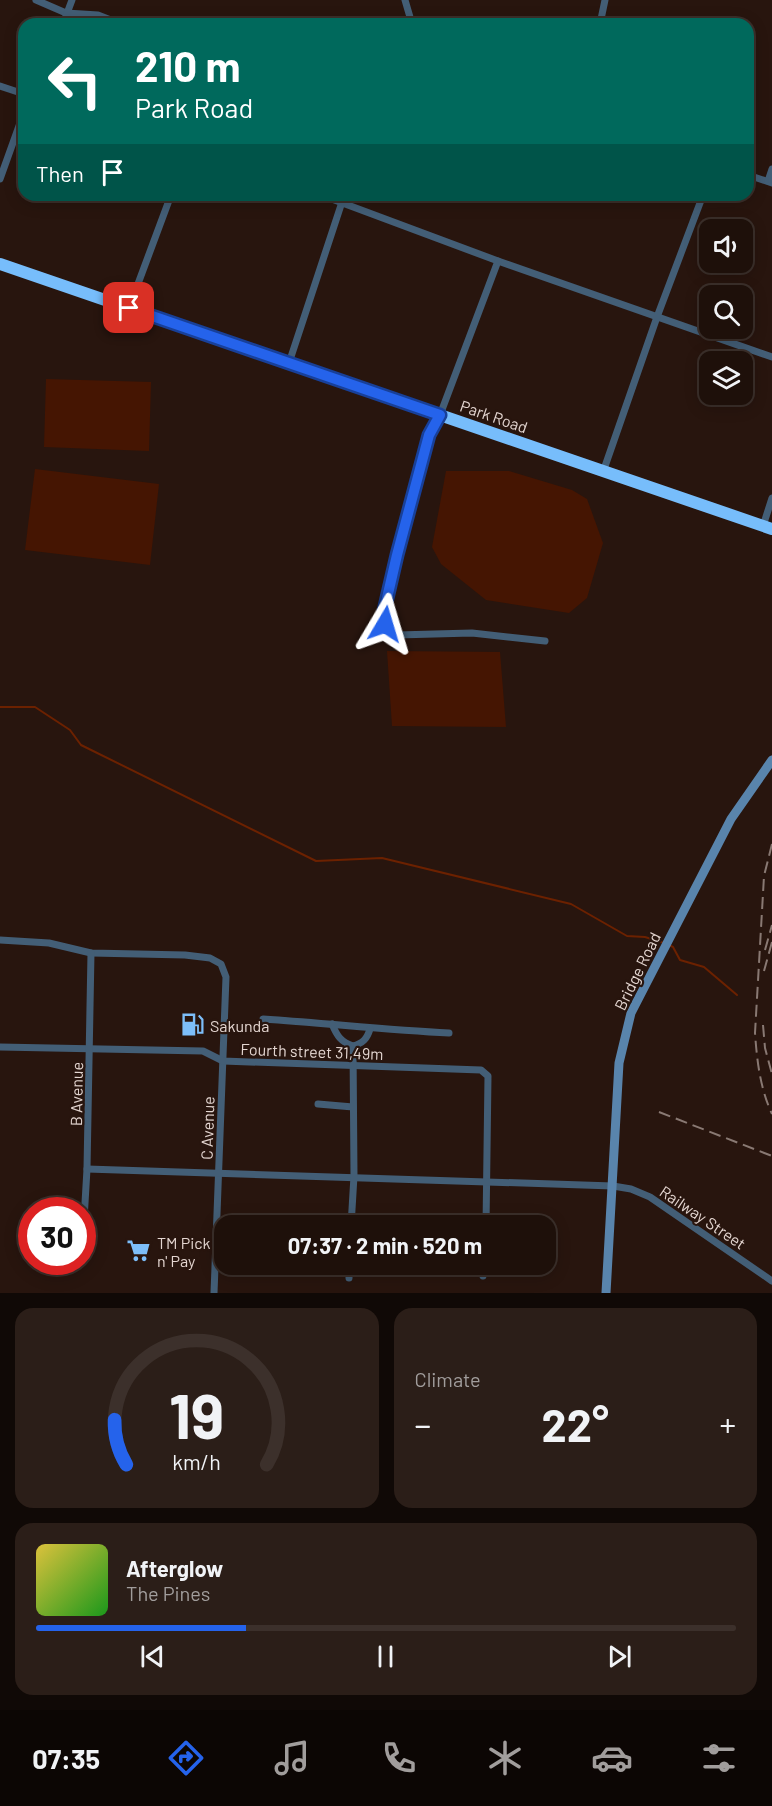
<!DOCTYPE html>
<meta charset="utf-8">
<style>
:root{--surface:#1e100a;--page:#2b1e18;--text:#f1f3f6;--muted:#a19d9c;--line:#3c302b;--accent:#2563eb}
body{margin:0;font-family:Barlow,sans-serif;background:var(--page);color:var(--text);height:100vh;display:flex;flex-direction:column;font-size:22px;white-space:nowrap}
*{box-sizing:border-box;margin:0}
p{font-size:20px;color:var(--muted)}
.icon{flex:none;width:33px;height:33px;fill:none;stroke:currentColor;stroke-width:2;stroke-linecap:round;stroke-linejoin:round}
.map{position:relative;height:1293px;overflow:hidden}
.sheet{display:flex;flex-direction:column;gap:15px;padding:15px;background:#100906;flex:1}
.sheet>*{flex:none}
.banner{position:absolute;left:18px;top:18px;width:736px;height:183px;border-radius:18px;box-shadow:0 3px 15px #0003,0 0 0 2px var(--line);background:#00695c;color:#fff;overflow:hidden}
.controls{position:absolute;left:699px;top:219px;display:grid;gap:12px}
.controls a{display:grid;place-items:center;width:54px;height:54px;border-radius:12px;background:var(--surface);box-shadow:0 3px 15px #0003,0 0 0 2px var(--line);font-size:30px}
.speed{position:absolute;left:18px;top:1197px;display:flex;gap:12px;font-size:30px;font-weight:700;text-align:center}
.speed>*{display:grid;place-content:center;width:78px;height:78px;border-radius:50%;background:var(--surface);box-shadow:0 3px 15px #0003,0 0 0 2px var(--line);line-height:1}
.speed .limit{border:9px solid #d22;background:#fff;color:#111}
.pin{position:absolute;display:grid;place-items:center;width:51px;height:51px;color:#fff;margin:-26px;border-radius:12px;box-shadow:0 3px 9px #0006}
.me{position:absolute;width:66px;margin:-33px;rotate:7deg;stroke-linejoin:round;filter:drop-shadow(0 0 4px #0008)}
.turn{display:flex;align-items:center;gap:21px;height:126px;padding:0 18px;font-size:27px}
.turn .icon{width:78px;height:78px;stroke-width:2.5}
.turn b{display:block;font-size:42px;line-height:51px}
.then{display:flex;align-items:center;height:57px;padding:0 18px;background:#0003;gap:12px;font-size:22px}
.big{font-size:45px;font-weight:700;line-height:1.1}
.sheet .widget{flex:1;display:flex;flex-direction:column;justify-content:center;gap:9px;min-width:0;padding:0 21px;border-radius:18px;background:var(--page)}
.sheet .dial{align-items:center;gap:0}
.dial svg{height:156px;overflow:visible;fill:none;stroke:var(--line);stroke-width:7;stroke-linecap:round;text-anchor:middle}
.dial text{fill:var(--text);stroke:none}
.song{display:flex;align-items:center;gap:18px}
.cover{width:72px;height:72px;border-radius:9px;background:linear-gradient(135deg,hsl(50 70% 55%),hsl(120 70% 35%))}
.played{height:6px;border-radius:3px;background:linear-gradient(90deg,var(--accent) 30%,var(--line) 30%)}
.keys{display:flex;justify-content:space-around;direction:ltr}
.heat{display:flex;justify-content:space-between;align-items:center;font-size:33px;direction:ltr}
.sheet .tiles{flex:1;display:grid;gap:15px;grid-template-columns:1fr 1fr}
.widget:last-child{grid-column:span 2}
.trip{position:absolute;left:214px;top:1215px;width:342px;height:60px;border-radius:18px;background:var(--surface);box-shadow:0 3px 15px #0003,0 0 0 2px var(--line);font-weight:700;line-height:60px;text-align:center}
.tab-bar{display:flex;height:96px;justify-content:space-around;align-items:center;background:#0c0604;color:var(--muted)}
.tab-bar .icon{width:42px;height:42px}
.tab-bar .active{color:var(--accent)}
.tab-bar b{font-size:27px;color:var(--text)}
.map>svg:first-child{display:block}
</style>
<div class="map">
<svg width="772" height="1293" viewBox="0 0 772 1293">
<rect width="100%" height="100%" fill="#28150e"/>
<g fill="#451502">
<path d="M46 379 151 382 149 451 44 447Z"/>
<path d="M35 469 159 484 150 565 25 550Z"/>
<path d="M446 471H509L572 490 587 499 603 543 587 598 569 613 486 600 441 564 432 547Z"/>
<path d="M387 651 500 652 506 727 392 726Z"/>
</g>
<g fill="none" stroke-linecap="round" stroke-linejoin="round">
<g stroke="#6c2100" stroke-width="2">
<path d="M0 707H35L70 730 81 745 316 861 382 858 571 904 627 936 645 937 664 943"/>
<path d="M669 945 673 947 680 960 704 967 737 995"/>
</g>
<g stroke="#435e76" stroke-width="7">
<path d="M36 0 66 13 98 15 121 24"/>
<path d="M405 0 412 24"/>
<path d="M63 24 72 0"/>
<path d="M600 24 605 0"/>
<path d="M0 86 24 94"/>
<path d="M748 175 772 183"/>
<path d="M0 179 24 112"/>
<path d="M768 181 772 169"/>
<path d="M321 195 498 261 772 357"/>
<path d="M498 261 440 415 429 435 397 555 384 611 385 624 388 632 397 635 472 633 545 641"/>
<path d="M129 308 171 195"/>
<path d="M289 363 342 202"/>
<path d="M603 472 657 317 703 195"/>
<path d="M763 526 772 498"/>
<path d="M0 940 49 943 91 953 185 955 210 958 221 964 226 977 214 1293"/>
<path d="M263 1019C325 1023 387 1030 449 1033"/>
<path d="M332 1024C337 1036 341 1042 353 1046 363 1043 367 1039 370 1029"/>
<path d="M0 1047 203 1051 223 1061 481 1070 488 1076 486 1226"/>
<path d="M318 1104 353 1107"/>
<path d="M87 1169 613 1186 631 1189 650 1197 772 1281"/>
<path d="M351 1226 354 1176 353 1046"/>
<path d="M83 1237 87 1169 91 953"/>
<path d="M483 1276 484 1264"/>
<path d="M349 1278V1264"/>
</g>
<path stroke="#5984ac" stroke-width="9" d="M606 1293 619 1063 631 1013 731 819 772 760"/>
<path stroke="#77bdfb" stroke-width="12" d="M0 264 772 529"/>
<g stroke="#897973" stroke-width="2" stroke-dasharray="12 6" stroke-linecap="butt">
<path d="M772 844 764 876 755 1033C757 1061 760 1088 772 1114"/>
<path d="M765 950 772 925"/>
<path d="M764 971 772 942"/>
<path d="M763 1025 765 1048 772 1074"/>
<path d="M659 1112 772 1156"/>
</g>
</g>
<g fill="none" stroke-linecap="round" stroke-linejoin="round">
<defs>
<path id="route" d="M129 308 440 415 429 435 397 555 384 611 385 624"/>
</defs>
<use href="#route" stroke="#184099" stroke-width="15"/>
<use href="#route" stroke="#2563eb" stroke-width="10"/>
</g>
<defs>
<symbol id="fuel-bare" viewBox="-9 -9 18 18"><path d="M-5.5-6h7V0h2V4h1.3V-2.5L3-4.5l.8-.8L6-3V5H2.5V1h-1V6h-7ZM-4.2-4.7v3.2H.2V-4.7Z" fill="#7dbef9" stroke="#28150e" stroke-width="2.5" paint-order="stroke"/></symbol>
<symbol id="supermarket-bare" viewBox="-9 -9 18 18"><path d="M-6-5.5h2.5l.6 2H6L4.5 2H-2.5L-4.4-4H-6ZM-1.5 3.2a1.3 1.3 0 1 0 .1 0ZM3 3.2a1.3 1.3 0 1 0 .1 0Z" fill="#7dbef9" stroke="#28150e" stroke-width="2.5" paint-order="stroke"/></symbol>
</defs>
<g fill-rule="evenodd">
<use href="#fuel-bare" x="176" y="1008" width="33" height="33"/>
<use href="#supermarket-bare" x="122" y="1234" width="33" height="33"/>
</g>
<g text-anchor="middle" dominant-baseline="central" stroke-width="4.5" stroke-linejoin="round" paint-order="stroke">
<g font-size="16" fill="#e4d6d1" stroke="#28150e">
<text transform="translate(494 416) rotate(19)">Park Road</text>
<text transform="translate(637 971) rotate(-64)">Bridge Road</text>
<text transform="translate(312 1051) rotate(2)">Fourth street 31,49m</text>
<text transform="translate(76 1094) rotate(-89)">B Avenue</text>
<text transform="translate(207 1128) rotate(-88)">C Avenue</text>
<text transform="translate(703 1217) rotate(34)">Railway Street</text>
</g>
<g font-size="16" fill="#e4d6d1" stroke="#28150e" text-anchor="start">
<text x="210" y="1025">Sakunda</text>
<text x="157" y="1242">TM Pick<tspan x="157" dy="18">n' Pay</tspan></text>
</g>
</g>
</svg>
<div class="controls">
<a><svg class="icon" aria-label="sound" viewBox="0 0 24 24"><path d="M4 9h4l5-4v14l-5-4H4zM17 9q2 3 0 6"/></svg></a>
<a><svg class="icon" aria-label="search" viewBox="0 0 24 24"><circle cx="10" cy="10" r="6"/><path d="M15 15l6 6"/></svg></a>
<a><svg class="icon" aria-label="layers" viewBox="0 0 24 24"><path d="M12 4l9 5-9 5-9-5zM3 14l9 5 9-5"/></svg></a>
</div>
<div class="speed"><div class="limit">30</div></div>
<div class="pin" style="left:129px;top:308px;background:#d93025"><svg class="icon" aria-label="arrive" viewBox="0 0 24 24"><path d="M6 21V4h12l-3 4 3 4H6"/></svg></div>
<svg class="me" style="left:385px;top:624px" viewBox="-20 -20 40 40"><path d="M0-17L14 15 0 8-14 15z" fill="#2563eb" stroke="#fff" stroke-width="4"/></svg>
<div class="trip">07:37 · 2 min · 520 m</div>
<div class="banner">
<div class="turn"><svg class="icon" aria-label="left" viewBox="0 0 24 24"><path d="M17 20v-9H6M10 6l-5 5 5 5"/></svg><div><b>210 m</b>Park Road</div></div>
<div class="then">Then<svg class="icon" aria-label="arrive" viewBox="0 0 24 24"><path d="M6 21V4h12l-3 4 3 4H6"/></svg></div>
</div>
</div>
<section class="sheet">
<div class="tiles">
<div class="widget dial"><svg viewBox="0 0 100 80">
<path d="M14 69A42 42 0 1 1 86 69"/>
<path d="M14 69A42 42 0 0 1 8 46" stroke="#2563eb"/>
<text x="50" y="56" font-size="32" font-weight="700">19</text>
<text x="50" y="72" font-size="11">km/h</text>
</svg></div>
<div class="widget"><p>Climate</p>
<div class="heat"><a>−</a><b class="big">22°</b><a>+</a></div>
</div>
<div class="widget">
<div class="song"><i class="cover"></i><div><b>Afterglow</b><p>The Pines</p></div></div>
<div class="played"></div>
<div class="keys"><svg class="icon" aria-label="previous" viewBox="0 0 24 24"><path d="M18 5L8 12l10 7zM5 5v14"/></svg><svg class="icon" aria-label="pause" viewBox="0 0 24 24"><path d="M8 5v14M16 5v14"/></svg><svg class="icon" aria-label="next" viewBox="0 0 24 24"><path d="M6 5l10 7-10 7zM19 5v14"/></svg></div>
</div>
</div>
</section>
<nav class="tab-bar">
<b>07:35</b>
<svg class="icon active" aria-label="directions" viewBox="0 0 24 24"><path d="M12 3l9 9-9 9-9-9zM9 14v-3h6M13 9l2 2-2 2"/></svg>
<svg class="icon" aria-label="music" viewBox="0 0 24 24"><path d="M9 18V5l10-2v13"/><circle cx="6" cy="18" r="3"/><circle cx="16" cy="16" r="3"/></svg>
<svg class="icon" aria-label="phone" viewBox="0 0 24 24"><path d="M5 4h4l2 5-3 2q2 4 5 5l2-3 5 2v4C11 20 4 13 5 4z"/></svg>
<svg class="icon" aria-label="climate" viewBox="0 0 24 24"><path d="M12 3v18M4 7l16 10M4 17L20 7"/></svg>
<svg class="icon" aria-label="car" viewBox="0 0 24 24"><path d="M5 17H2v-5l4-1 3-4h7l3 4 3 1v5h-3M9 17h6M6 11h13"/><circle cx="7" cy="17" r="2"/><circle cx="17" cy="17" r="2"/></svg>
<svg class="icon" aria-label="filters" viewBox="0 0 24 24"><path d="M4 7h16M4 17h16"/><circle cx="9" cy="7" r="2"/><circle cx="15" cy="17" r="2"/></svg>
</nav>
